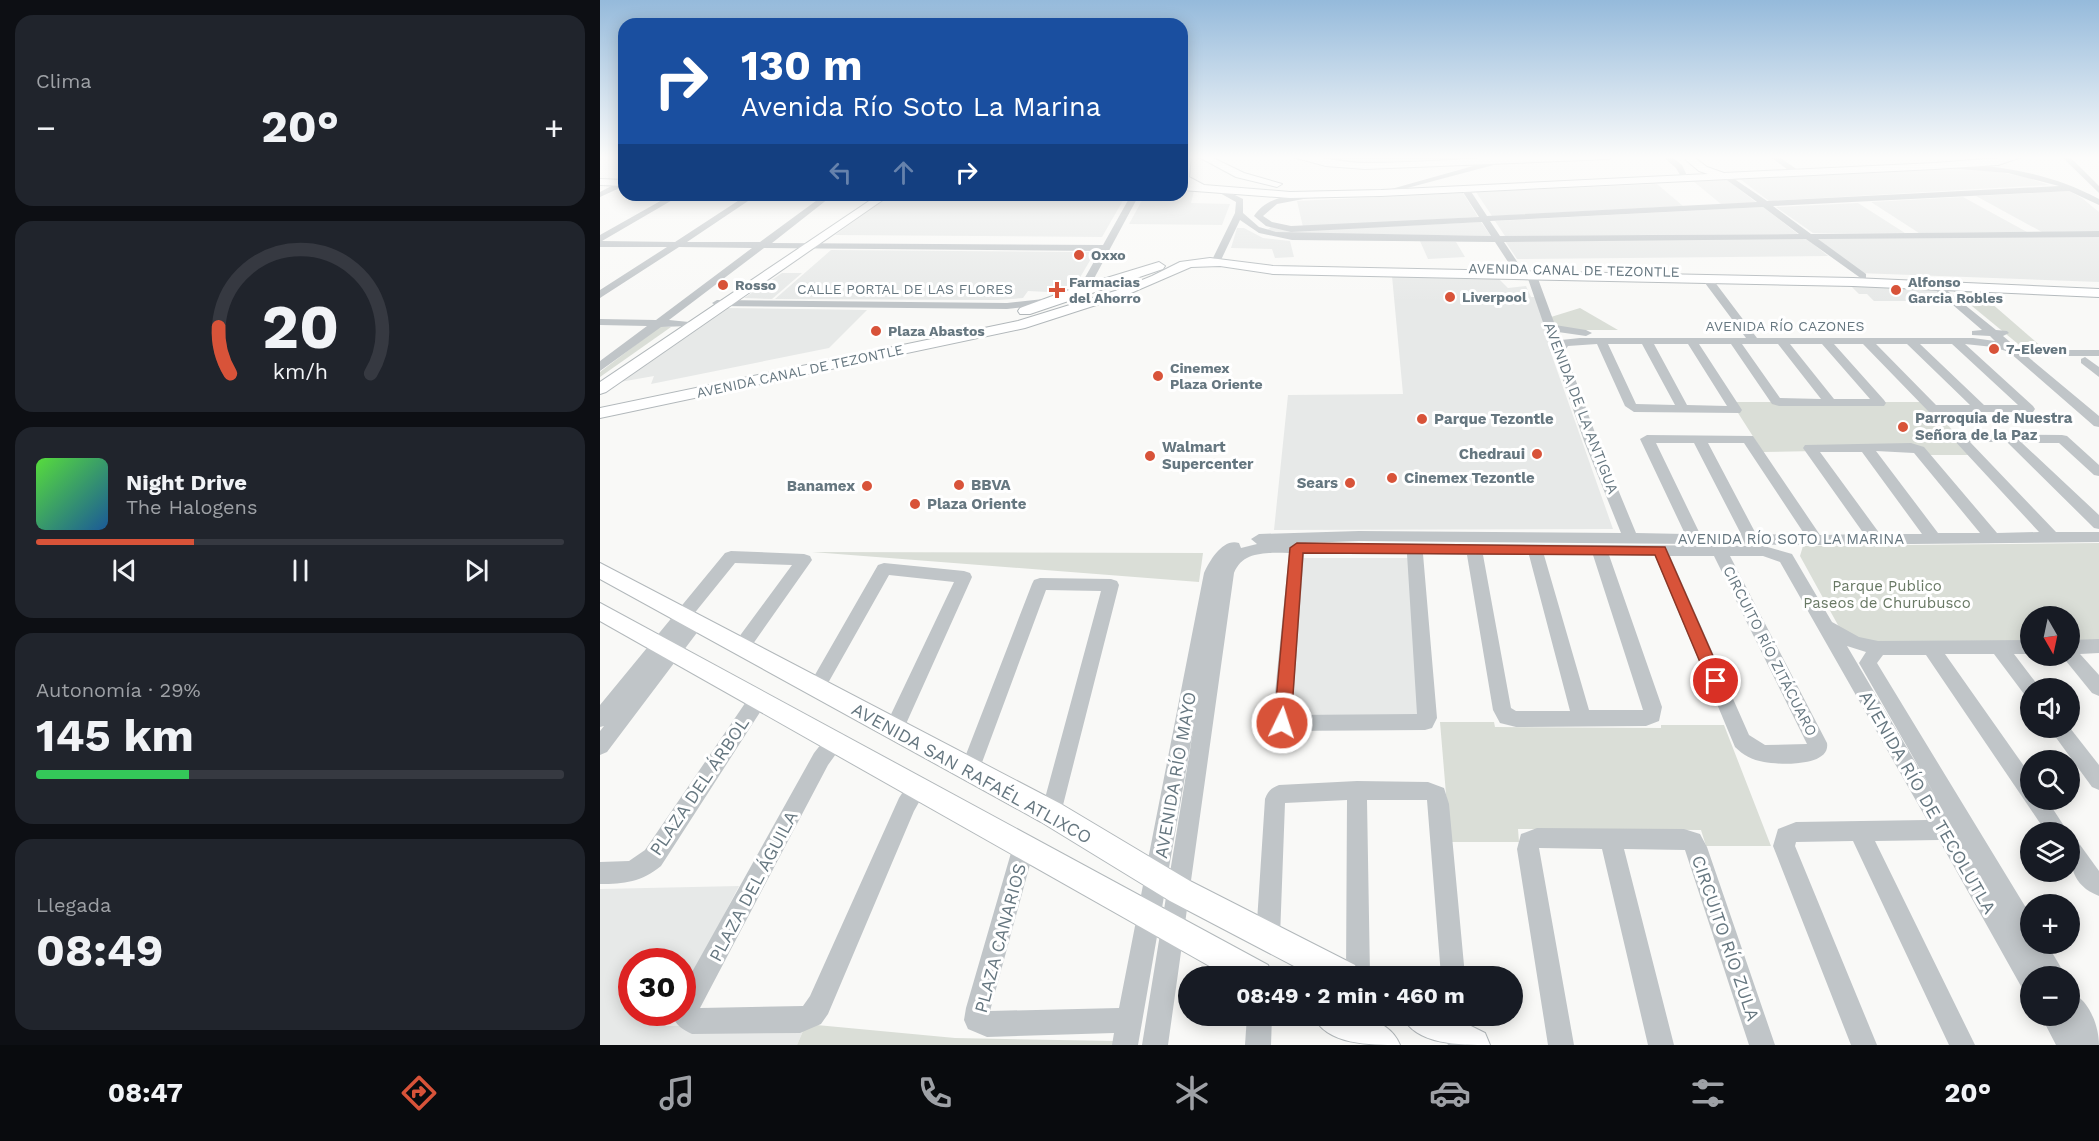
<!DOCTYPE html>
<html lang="es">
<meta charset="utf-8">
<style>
:root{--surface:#171b24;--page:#20242c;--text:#f1f3f6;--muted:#9ea1a6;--line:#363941;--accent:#d85339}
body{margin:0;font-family:"Work Sans",sans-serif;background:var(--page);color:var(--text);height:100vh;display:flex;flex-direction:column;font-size:22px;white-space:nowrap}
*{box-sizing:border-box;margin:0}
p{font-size:20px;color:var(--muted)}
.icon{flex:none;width:33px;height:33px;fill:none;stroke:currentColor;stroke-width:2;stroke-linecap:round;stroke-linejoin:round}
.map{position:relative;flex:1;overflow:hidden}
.details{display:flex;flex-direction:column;gap:15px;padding:15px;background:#0d0f14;width:600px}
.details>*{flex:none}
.hud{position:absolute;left:18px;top:18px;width:570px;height:183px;border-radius:18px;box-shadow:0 3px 15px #0003;background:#1a4fa0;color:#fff;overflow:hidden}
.needle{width:39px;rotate:171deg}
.tools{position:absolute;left:1420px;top:606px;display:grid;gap:12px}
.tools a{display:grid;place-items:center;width:60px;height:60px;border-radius:50%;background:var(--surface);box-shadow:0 3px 15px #0003;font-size:30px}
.speed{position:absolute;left:18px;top:948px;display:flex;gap:12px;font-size:30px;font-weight:700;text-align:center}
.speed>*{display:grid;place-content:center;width:78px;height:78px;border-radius:50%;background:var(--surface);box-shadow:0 3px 15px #0003;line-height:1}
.speed .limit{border:9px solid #d22;background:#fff;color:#111}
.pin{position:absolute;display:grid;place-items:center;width:51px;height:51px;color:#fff;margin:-26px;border:3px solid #fff;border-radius:50%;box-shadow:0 2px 6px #0007}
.me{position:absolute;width:66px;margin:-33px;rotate:4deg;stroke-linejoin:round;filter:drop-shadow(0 0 4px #0008)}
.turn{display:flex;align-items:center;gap:21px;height:126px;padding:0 24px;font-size:27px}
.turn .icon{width:78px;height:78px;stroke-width:2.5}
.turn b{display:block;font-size:42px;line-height:51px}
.lanes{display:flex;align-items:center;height:57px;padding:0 24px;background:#0003;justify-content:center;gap:30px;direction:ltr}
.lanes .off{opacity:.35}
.big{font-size:45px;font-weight:700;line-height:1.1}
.details .tile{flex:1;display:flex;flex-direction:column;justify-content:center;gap:9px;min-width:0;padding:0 21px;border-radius:18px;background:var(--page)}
.details .dial{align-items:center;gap:0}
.dial svg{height:156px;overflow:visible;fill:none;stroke:var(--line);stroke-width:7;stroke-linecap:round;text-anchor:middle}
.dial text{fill:var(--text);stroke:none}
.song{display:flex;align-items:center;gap:18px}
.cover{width:72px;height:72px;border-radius:9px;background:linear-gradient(135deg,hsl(110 70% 55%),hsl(210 70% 35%))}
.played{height:6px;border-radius:3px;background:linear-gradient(90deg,var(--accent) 30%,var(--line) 30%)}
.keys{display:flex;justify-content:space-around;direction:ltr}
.heat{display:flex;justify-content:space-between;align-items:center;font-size:33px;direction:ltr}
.charge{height:9px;border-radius:4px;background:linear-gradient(90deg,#34c759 29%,var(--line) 0)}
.trip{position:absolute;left:578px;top:966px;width:345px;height:60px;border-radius:30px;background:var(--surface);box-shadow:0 3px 15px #0003;font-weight:700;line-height:60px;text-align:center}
.dock{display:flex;height:96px;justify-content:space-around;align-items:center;background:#090b0e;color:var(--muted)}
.dock .icon{width:42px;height:42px}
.dock .on{color:var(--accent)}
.dock b{font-size:27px;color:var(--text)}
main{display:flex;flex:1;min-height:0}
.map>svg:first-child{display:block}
</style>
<main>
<section class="details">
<div class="tile"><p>Clima</p>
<div class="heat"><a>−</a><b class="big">20°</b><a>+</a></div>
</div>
<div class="tile dial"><svg viewBox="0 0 100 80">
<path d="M14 69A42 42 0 1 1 86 69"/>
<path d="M14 69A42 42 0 0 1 8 45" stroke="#d85339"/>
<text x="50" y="56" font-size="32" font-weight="700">20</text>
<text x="50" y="72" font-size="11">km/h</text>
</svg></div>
<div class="tile">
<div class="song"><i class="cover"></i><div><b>Night Drive</b><p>The Halogens</p></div></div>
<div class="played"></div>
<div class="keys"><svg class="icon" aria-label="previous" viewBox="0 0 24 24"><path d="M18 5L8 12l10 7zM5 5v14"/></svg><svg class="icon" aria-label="pause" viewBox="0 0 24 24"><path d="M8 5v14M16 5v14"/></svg><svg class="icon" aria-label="next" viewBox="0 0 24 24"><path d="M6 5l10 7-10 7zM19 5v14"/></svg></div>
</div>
<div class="tile"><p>Autonomía · 29%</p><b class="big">145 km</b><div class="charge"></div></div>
<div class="tile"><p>Llegada</p><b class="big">08:49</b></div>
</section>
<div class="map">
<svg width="1499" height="1045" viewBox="0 0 1499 1045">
<rect width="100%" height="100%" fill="#f9f9f7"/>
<g fill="#e7e9e8">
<path d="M706 156H953L780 163 736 161Z"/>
<path d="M1356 169 1399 172 1425 177 1449 185 1169 201 1140 179Z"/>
<path d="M1127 180 1157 203 1121 204 1093 181Z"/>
<path d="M1057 184 1083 206 892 216 876 192Z"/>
<path d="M582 191H594L591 203 630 204 622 225 529 224 545 195H582Z"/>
<path d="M1469 191 1482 198 1499 212V231L1442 232 1376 196Z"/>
<path d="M863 193 878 217 703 227 697 201Z"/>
<path d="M291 195H523L525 197 502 237 235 235Z"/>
<path d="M1363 197 1427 232 1319 233 1271 202Z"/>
<path d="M1258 203 1305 233H1213L1176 207Z"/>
<path d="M1163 207 1198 234 905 236 895 221Z"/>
<path d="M881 222 891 236 677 233 667 230 671 227 694 231Z"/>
<path d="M637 228H644L663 238 690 241 694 257 675 258 672 249 631 248Z"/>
<path d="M1499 236V282L1258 273 1213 238Z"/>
<path d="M1206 238 1228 256 917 259 905 241Z"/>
<path d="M820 241 856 242 865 257 828 259Z"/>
<path d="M231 250 475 252H495L475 286 447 294 448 292 428 291 423 298 398 300 175 299Z"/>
<path d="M182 273H202L172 299 144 298Z"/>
<path d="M792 276 898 278 908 288 926 286 931 297H936L950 334 948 343 952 356 1013 529 674 530 688 395 803 394Z"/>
<path d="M1249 284 1332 287 1349 301H1274L1267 294H1259Z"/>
<path d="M125 308 267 310 229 348 51 384 54 376 20 382Z"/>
<path d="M701 558H808L822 719 689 718Z"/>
<path d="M139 886 83 994 82 962H32V1012L73 1013 66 1026 206 1024 197 1045H0V889Z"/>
</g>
<g fill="#daded7">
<path d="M1350 288 1375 289 1443 348H1423Z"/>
<path d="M980 308 1018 330H973L955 327 951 317Z"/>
<path d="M59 327H71L0 377V372Z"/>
<path d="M1131 402H1325L1377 455H1324L1319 449 1163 452Z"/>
<path d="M1499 543V641L1470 642V616H1431V642L1261 641 1239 627 1200 556 1203 546Z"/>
<path d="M212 552 603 553 599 582Z"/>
<path d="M840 722H894L895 727 1061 728V725H1124L1171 846H1106L1101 830 918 829 919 842H850Z"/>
<path d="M206 1024 355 1038 516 1041 515 1045H197Z"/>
</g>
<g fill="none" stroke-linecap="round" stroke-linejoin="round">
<defs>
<g id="major">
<path d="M582 156H591L589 177 604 185 690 192 781 190 1108 174 1099 171 1086 160V156H1096L1095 158 1107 167 1124 173 1335 163 1425 156 1398 165 1335 169 781 196 690 198 582 190V184H584L582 181Z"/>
<path d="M597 156H609L644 173 682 184 677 187 636 177Z"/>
<path d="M689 156C715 154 740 163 766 163 849 163 932 151 1014 156L1009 159 765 169 726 166Z"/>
<path d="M0 179 24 180V186L0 185Z"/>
<path d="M278 195H290L6 392 0 394V382Z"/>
<path d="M610 258 673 266 1253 278 1499 289V297L1253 286 673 274 620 266 591 267 524 296 425 328 0 418V408L418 321 515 291 552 276 580 262Z"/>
<path d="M559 262 565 266 563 269 430 314H420L418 311 420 308 477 287Z"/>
<path d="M0 563 461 804 590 881 755 965 760 976H713L570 901 441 822 0 579Z"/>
<path d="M0 603 668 965 673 976H627L0 621Z"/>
<path d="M713 1016C742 1013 787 1013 800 1045 769 1045 727 1045 713 1016Z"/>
<path d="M802 1016H851L885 1033 890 1045C859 1045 816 1045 802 1016Z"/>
</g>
</defs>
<use href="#major" stroke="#b2b8bb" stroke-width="2"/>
<g fill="#c0c5c8" fill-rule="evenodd">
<path d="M0 156H9L0 160Z"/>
<path d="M1062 156H1070L1082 165 1089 180H1083L1076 168Z"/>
<path d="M1169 156H1178L1202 173 1195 175Z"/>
<path d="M1461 156H1469L1499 186V193Z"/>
<path d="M898 159 902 161 901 163 781 195 777 193Z"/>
<path d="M1350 164C1402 165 1452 174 1499 199V205L1469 191 1173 206 1211 234 1499 231V237L1218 239 1266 274V278L1262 279 1206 239 904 242 922 269 917 272 914 271 895 242 692 240 659 233 640 220 621 260 613 258 635 213 636 202 618 192 617 190 621 188 643 199V213L659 227 676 232 891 236 882 222 691 232 666 226 654 216C667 196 689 196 711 193H714V197L677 204 663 216 672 222 691 226 879 217 861 189 865 187H868L887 216 1157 202 1124 178 1123 176 1127 174 1167 201 1459 186 1408 173 1347 168 1346 166ZM1163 207 1199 234 900 236 890 221Z"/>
<path d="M21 181H24V186L0 197V192Z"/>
<path d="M71 195H81L2 241 75 242 147 195H157L87 242H160L224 195H233L172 243 503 245 531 195H539L483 299 474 297 500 251 164 248 69 320 89 322V326L61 327 0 371V361L47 326 0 325V319L56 320 152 248 79 247 0 298V290L67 247H0V235Z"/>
<path d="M932 273 937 276 955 325 986 330 992 333 986 336 958 332 961 340 980 338H1146L1102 279 1107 276 1111 277 1157 338H1373L1395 341 1390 336 1372 335V331L1382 330 1325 281 1324 279 1329 276 1396 330 1407 331 1409 333 1403 336 1422 352 1427 350H1499V356H1427L1499 416V427L1494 426 1409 352 1393 347 1365 344 1433 406 1435 409 1433 412H1329L1263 344H1234L1284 400 1286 403 1284 406H1179L1172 404 1131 344H1099L1142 410 1140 413 1034 412 1025 406 997 344 968 346 965 351 998 441 1036 533 1085 534 1040 439 1047 435 1153 436 1220 535 1264 534 1203 448 1205 445 1311 443 1324 447 1397 533 1439 532 1352 438 1359 434 1462 435 1467 436 1499 465V476L1494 475 1459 443H1422L1499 515V529L1494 528 1407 442H1370L1456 532H1499V542L1216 545 759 541 705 543 1164 546 1192 554 1232 622 1259 637 1278 641 1431 640V654H1414L1440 688H1431V697L1424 694 1394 654H1345L1431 776V800H1447L1468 832H1446L1326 655H1283L1277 663 1431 916V944H1447L1466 976H1431V991L1422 988 1339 840 1275 841 1375 1045H1349L1253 841 1196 842 1195 846 1277 1045H1251L1173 846 1178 829 1196 822 1327 820 1180 562 1163 556H1130L1227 743C1231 767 1180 765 1164 762 1152 760 1143 755 1135 747L1055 556 1009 555 1062 707 1059 721 1046 726 916 727 900 723 893 710 867 555 823 554 837 718 832 728 825 730 682 731 675 729 672 723 689 553C668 553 643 550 634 573L568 1045H542L594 725 538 1045H512L514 1033 387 1037 368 1029 364 1020 366 1008 413 846 416 839 424 836 432 839 435 846 390 1011 519 1008 604 573C610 560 623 538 639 543L641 548 657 544 651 539 659 534 759 531 1021 533 984 441 927 276ZM1008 344H1042L1075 405 1036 404ZM1054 344H1088L1127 406 1087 405ZM1142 344H1178L1221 399 1180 398ZM1190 344H1222L1270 399H1234ZM1276 344H1307L1370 405H1336ZM1320 344H1352L1418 405H1384ZM1056 443H1094L1141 534H1100ZM1108 443H1144L1205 535 1156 534ZM1276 451 1314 453 1380 533H1338ZM1220 452H1262L1322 534H1280ZM704 554H807L817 714 692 715ZM883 555H929L970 711H916L911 708ZM944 555H993L1043 710H989ZM1070 556H1114L1207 744 1165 745 1149 735ZM1247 646 1266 652 1259 663 1336 797Z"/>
<path d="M453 298 458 301 457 303 407 309 117 306 112 303 117 300 407 303Z"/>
<path d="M1485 357 1499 367V377L1481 363V359Z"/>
<path d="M131 551 204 554 210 556 212 560 148 651 142 653 136 651 133 646 136 641 192 565 135 563 93 615 102 616 105 621 102 626 7 752 0 755V731L4 726 0 727V705L125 553Z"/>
<path d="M284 563 364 571 370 573 372 577 301 735 294 737 287 735 284 729 354 582 289 575 223 692 217 695 211 692 208 687 278 565Z"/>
<path d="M440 578 511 579 517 581 519 585 461 813 458 820 451 823 444 820 441 813 501 591 446 590 377 776 370 779 363 776 360 770 432 584 434 580Z"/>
<path d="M1499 639V653L1480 654 1499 675V696L1492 693 1462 656H1470V640Z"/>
<path d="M159 690 166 693 168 698 166 703 61 866C42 882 24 884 0 884V862L29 861 45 850 152 693Z"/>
<path d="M1449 728H1470L1499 765V790L1492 787Z"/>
<path d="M236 732 243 734 246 740 228 765 100 1008 203 1006 210 996 299 798 310 781 317 779 324 781 327 788 314 811 228 1014 221 1024 200 1033 92 1034C82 1029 77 1026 72 1016L74 1012H82V990L214 753 229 734Z"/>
<path d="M757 781 828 782 844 788 849 804 865 976H841L827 800H767L770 976H746L747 800 685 803 680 937 676 945 668 949 660 945 656 937 665 799C668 791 671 788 679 785Z"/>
<path d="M937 828 1084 829 1100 834 1107 847 1175 1045H1149L1085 850 1024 849 1074 1045H1048L1002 849 939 848 974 1045H948L917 849 921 834Z"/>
<path d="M1470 839 1478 842 1499 871V896C1471 885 1470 865 1470 839Z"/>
<path d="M1470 992C1489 999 1499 1026 1499 1045H1456L1441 1016H1470Z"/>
<path d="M647 1016H672L671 1045H645Z"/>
<path d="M843 1016H868L870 1037 866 1045H848L844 1037Z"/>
</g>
<use href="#major" fill="#fff" fill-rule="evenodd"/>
</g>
<linearGradient id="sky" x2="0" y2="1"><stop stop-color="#95badb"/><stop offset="0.52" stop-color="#fcfcfb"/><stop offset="1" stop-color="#fcfcfb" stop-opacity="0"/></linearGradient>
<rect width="1499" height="302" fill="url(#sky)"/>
<path fill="#d85339" stroke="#8c3625" stroke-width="1.5" d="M697 543 1065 547 1124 681 1122 686 1116 688 1110 686 1055 555 703 553 691 723 689 729 682 731 676 729 674 723 690 548Z"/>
<g fill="#d85339" stroke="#fff" stroke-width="2">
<circle cx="479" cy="255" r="6"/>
<circle cx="123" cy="285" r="6"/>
<path d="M454 281h6v6h6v6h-6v6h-6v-6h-6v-6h6z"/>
<circle cx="1296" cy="290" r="6"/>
<circle cx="850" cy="297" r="6"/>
<circle cx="276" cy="331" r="6"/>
<circle cx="1394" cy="349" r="6"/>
<circle cx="558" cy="376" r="6"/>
<circle cx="822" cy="419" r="6"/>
<circle cx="1303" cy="427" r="6"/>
<circle cx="937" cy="454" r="6"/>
<circle cx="550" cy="456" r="6"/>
<circle cx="792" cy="478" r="6"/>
<circle cx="750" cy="483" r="6"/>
<circle cx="359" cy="485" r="6"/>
<circle cx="267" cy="486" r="6"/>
<circle cx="315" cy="504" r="6"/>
</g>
<g text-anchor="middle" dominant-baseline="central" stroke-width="6" stroke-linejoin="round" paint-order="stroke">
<g font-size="14" font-weight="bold" fill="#667780" stroke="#fff" text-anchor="start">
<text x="491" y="255">Oxxo</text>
<text x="469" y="282">Farmacias<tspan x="469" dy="16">del Ahorro</tspan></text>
<text x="1308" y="282">Alfonso<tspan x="1308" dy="16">Garcia Robles</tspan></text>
<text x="135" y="285">Rosso</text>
<text x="862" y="297">Liverpool</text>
<text x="288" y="331">Plaza Abastos</text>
<text x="1406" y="349">7-Eleven</text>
<text x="570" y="368">Cinemex<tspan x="570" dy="16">Plaza Oriente</tspan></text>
</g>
<g font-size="14" fill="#667780" stroke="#fff">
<text transform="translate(974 270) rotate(1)">AVENIDA CANAL DE TEZONTLE</text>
<text x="305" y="289">CALLE PORTAL DE LAS FLORES</text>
<text x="1185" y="326">AVENIDA RÍO CAZONES</text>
<text transform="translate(200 371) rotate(-12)">AVENIDA CANAL DE TEZONTLE</text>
</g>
<g font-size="15" fill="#667780" stroke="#fff">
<text transform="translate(981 408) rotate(69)">AVENIDA DE LA ANTIGUA</text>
<text x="1191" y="539">AVENIDA RÍO SOTO LA MARINA</text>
<text transform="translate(1170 651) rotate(63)">CIRCUITO RÍO ZITÁCUARO</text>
</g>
<g font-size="15" font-weight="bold" fill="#667780" stroke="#fff" text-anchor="start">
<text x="1315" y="418">Parroquia de Nuestra<tspan x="1315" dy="17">Señora de la Paz</tspan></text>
<text x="834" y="419">Parque Tezontle</text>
<text x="562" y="447">Walmart<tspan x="562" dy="17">Supercenter</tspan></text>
<text x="925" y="454" text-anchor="end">Chedraui</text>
<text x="804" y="478">Cinemex Tezontle</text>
<text x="738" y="483" text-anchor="end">Sears</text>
<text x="371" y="485">BBVA</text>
<text x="255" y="486" text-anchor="end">Banamex</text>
<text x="327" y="504">Plaza Oriente</text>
</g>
<g font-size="15" fill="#697965" stroke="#fff">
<text x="1287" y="586">Parque Publico<tspan x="1287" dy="17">Paseos de Churubusco</tspan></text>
</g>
<g font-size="18" fill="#667780" stroke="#fff">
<text transform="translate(372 773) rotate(29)">AVENIDA SAN RAFAÉL ATLIXCO</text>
<text transform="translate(575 775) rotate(-80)">AVENIDA RÍO MAYO</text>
<text transform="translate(99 786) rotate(-56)">PLAZA DEL ÁRBOL</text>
<text transform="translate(1328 802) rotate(60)">AVENIDA RÍO DE TECOLUTLA</text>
<text transform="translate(153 886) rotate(-62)">PLAZA DEL ÁGUILA</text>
<text transform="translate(400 938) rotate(-75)">PLAZA CANARIOS</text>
<text transform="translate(1126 938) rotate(71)">CIRCUITO RÍO ZULA</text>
</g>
</g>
</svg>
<div class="tools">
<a><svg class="needle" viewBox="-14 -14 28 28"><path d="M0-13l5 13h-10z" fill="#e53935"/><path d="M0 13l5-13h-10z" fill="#9ea1a6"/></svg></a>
<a><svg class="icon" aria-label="sound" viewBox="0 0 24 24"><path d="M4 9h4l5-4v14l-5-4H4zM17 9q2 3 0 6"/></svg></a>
<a><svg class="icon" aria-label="search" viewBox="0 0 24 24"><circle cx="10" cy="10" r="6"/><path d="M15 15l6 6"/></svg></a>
<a><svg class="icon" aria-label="layers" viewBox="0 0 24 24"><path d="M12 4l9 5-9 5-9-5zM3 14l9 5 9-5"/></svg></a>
<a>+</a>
<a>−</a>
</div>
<div class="speed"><div class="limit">30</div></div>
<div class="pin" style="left:1116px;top:681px;background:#d93025"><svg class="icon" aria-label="arrive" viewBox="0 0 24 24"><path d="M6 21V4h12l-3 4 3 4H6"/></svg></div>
<svg class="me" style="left:682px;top:723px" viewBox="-20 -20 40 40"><circle r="17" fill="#d85339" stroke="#fff" stroke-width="3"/><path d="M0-11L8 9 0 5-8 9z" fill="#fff"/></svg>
<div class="trip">08:49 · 2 min · 460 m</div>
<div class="hud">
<div class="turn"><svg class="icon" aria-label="right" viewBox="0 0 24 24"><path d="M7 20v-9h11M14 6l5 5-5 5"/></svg><div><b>130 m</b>Avenida Río Soto La Marina</div></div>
<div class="lanes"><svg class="icon off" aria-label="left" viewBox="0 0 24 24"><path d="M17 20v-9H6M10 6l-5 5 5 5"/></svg><svg class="icon off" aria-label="ahead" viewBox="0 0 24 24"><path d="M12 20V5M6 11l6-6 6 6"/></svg><svg class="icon" aria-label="right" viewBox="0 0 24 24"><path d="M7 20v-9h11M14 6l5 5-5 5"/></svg></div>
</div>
</div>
</main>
<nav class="dock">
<b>08:47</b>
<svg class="icon on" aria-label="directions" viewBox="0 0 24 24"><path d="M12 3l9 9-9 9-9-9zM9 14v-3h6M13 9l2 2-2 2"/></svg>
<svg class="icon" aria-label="music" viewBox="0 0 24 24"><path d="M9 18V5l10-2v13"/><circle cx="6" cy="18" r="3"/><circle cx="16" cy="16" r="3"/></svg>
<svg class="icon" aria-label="phone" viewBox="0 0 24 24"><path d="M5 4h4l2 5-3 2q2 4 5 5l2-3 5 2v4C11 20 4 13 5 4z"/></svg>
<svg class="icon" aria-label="climate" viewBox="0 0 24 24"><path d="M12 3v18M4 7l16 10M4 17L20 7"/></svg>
<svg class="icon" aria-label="car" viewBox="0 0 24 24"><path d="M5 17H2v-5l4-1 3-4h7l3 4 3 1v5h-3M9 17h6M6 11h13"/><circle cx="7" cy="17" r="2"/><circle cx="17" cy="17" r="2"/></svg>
<svg class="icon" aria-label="filters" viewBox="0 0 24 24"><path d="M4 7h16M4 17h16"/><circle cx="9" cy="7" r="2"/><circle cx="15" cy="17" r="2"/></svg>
<b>20°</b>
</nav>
